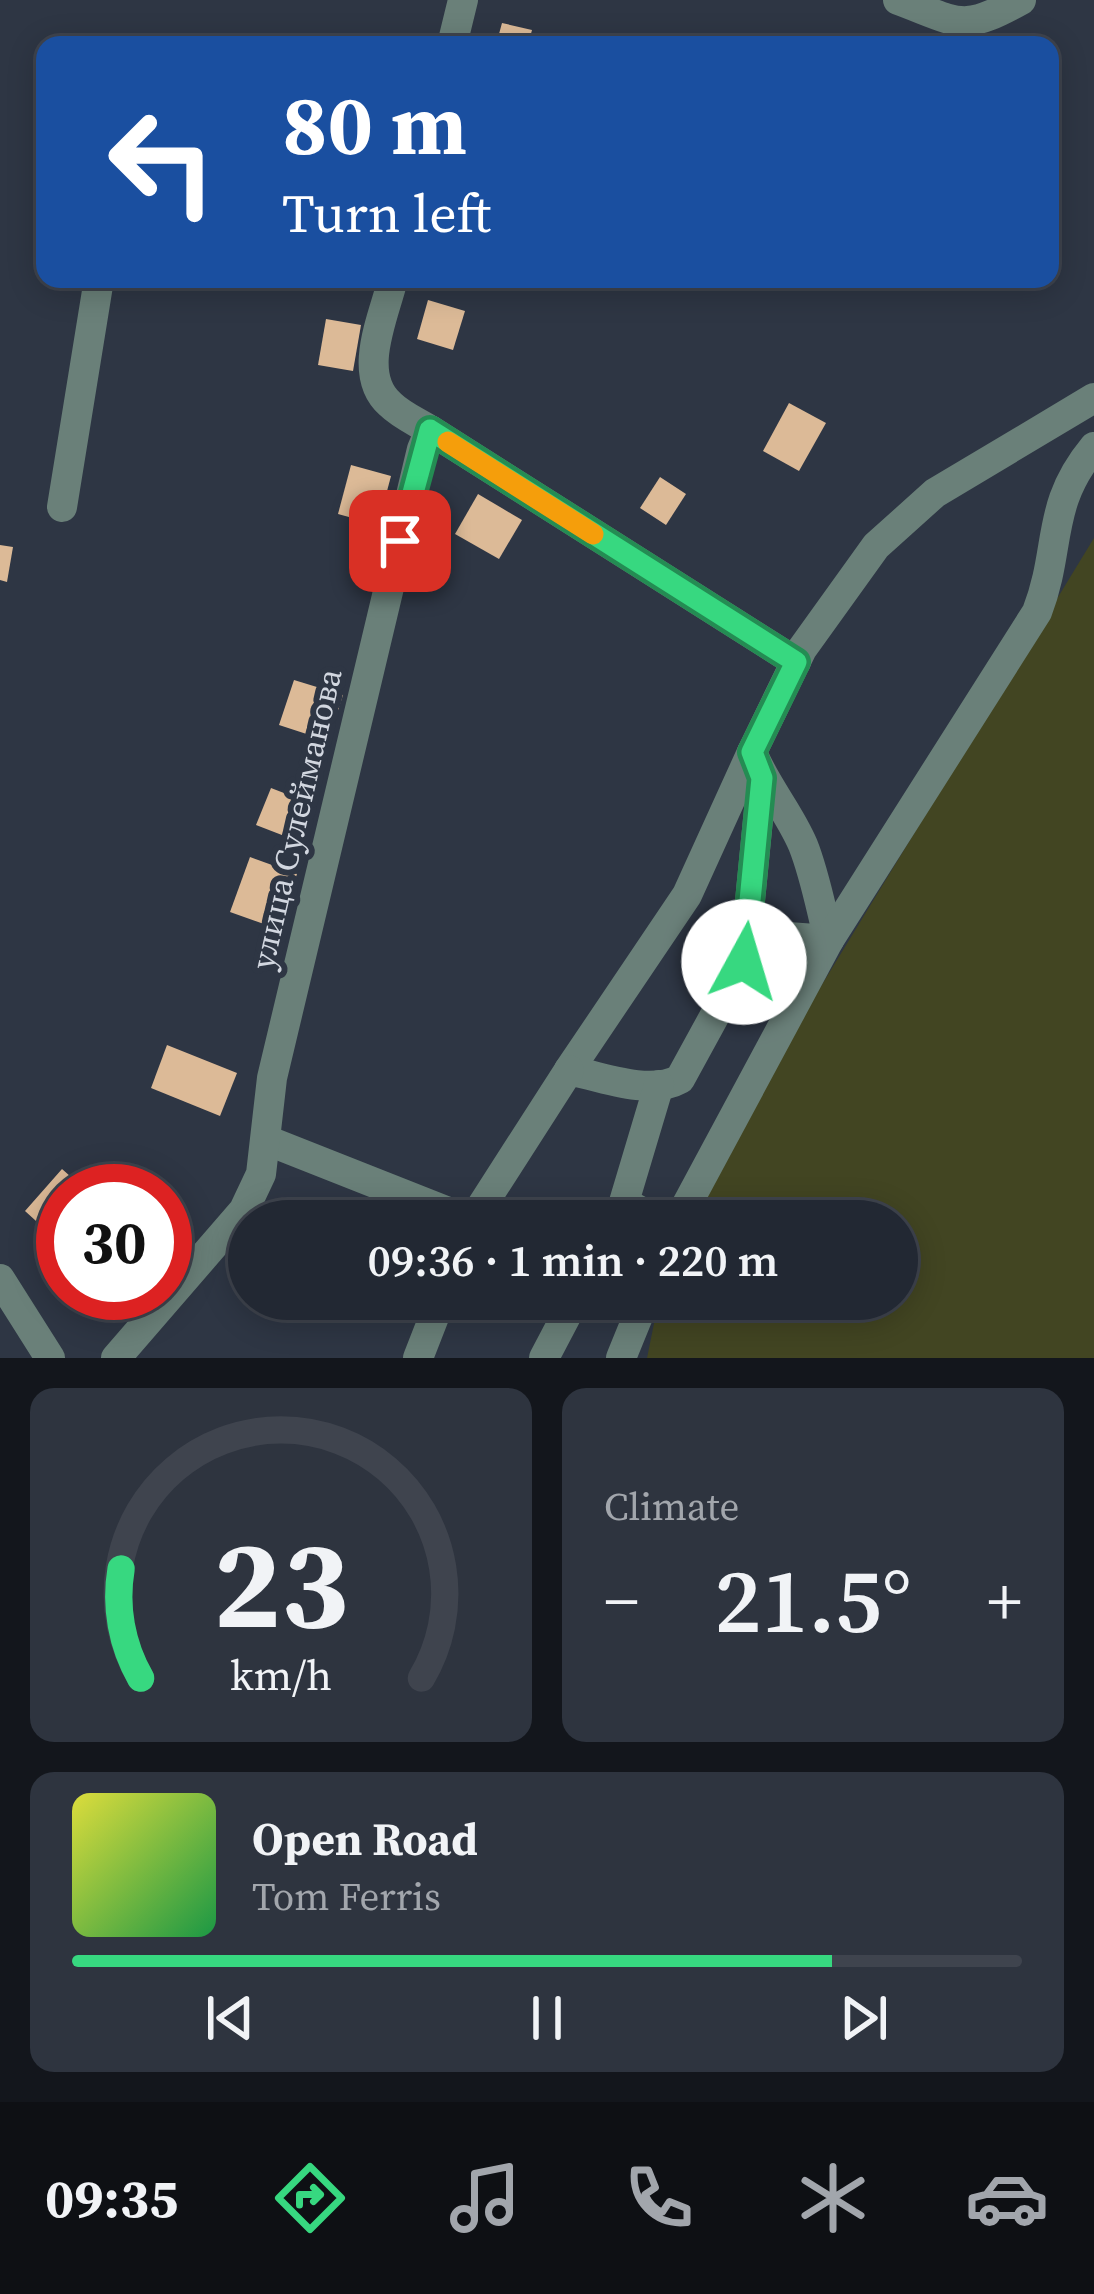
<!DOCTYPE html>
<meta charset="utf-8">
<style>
:root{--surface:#222833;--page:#2e343f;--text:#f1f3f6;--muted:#a2a6ac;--line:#3f444e;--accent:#37d880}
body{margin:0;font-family:"Source Serif 4",serif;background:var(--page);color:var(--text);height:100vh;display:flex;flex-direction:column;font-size:45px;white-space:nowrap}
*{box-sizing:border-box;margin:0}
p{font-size:39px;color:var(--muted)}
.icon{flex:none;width:66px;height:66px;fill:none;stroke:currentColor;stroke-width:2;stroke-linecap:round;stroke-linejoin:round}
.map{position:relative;height:1358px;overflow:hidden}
.drawer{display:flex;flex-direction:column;gap:30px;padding:30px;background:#13161c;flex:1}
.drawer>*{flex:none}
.banner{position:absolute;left:36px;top:36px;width:1023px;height:252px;border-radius:24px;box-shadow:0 6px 30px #0003,0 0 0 3px var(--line);background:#1a4fa0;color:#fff;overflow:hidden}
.speed{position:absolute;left:36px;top:1164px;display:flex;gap:24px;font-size:60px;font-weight:700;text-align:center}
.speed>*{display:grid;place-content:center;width:156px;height:156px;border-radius:50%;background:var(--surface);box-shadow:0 6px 30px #0003,0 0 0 3px var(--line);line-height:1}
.speed .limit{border:18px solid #d22;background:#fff;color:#111}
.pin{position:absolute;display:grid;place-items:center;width:102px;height:102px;color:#fff;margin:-51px;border-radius:24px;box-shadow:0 6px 18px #0006}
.me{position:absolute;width:132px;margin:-66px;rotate:6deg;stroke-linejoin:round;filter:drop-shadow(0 0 9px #0008)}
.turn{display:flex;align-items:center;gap:42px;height:252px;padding:0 48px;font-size:54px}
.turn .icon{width:156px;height:156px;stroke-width:2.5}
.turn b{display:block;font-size:84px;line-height:102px}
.big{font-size:90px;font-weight:600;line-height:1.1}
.drawer .tile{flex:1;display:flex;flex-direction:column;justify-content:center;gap:18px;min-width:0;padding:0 42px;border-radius:24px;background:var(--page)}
.drawer .dial{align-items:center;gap:0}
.dial svg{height:312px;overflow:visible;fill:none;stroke:var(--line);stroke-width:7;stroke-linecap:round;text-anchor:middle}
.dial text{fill:var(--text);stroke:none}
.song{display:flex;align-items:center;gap:36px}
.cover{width:144px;height:144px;border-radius:18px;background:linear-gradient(135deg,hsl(60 70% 55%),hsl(140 70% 35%))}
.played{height:12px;border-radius:6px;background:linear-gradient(90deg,var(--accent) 80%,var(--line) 80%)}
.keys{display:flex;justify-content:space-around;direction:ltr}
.heat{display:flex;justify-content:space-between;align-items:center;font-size:66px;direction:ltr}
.drawer .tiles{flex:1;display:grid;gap:30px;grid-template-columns:1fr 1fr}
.tile:last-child{grid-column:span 2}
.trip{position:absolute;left:228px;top:1200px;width:690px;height:120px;border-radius:60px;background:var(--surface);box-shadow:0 6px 30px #0003,0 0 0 3px var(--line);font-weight:600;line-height:120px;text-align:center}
.dock{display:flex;height:192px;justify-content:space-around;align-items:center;background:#0e1014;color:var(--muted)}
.dock .icon{width:84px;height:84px}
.dock .current{color:var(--accent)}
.dock b{font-size:54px;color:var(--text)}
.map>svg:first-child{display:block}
</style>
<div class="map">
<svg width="1094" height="1358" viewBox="0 0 1094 1358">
<rect width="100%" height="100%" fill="#2e3644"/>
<path fill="#424522" d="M1094 538V1358H647L659 1299H897V1221H678Z"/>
<g fill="#dcba97">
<path d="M502 23 532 30 528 45H496Z"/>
<path d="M428 300 465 311 453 350 417 339Z"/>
<path d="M326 319 361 325 353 371 318 365Z"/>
<path d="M789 403 826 423 799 471 763 451Z"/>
<path d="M351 465 391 476 378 525 338 514Z"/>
<path d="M660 477 686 494 666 525 640 508Z"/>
<path d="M478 494 522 520 499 559 455 534Z"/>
<path d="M0 545 13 547 7 582 0 580Z"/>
<path d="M294 680 343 695 328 741 279 725Z"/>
<path d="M271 788 315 805 300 842 256 825Z"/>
<path d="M250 857 297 874 278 929 230 912Z"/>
<path d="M167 1045 237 1073 220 1116 151 1088Z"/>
<path d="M62 1169 87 1191H63V1234L57 1240 25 1211Z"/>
</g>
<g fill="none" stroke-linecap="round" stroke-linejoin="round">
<g stroke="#6a8079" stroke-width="30">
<path d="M898 0C960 23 961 33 1021 0"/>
<path d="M452 45 463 0"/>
<path d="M430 430 796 662"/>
<path d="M62 507 99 279"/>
<path d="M762 779 744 962 788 937 829 940C821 909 815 875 803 845 789 812 765 785 752 752L802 649 876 546 935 493 1094 398"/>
<path d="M744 962 680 1079C650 1096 601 1077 569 1070L687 895 752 752"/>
<path d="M266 1140 471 1221"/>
<path d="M472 1221 569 1070"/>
<path d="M658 1221 624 1202 659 1085"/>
<path d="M678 1221 829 940 1037 612C1062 547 1045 506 1094 447"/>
<path d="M0 1279 50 1358"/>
<path d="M116 1358 244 1210 261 1174 272 1078 422 449 430 430C417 422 401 415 390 404 356 374 384 316 393 279"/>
<path d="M418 1358 441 1299"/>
<path d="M544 1358 575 1299"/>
<path d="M621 1358 645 1299"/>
</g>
</g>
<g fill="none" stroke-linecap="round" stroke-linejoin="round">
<defs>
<path id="route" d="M400 541 430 430 796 662 752 752 762 778 744 962"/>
</defs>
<use href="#route" stroke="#248c53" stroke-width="30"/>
<use href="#route" stroke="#37d880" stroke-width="21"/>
<path stroke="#f59e0b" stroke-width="21" d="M448 442 593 534"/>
</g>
<g text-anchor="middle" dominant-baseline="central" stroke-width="12" stroke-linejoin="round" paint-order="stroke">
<g font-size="33" fill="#d2d7e0" stroke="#2e3644">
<text transform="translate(296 819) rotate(-77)">улица Сулейманова</text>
</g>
</g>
</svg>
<div class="speed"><div class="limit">30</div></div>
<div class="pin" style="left:400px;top:541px;background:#d93025"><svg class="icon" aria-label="arrive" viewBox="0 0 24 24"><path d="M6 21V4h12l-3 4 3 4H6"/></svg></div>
<svg class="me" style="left:744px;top:962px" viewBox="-20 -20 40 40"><circle r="19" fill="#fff"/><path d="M0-13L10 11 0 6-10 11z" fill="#37d880"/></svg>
<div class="trip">09:36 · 1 min · 220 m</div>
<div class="banner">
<div class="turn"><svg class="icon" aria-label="left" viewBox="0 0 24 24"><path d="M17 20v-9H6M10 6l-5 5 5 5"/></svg><div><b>80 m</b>Turn left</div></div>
</div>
</div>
<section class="drawer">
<div class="tiles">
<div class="tile dial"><svg viewBox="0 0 100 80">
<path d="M14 69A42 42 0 1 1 86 69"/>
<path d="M14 69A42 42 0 0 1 9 41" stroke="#37d880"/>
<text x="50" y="56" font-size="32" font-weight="700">23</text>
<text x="50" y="72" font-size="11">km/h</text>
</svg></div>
<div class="tile"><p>Climate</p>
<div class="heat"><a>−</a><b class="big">21.5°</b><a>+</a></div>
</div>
<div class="tile">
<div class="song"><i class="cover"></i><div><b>Open Road</b><p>Tom Ferris</p></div></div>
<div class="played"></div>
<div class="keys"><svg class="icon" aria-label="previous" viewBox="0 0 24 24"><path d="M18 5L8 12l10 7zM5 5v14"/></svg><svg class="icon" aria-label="pause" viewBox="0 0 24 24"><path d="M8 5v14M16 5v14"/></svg><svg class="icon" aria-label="next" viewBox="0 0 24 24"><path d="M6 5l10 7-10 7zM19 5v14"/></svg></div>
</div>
</div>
</section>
<nav class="dock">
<b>09:35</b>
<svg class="icon current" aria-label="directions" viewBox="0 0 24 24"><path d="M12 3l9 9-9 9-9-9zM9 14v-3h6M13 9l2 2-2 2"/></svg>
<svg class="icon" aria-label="music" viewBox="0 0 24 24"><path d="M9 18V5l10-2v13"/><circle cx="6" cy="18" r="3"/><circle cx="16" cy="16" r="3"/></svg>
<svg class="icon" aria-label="phone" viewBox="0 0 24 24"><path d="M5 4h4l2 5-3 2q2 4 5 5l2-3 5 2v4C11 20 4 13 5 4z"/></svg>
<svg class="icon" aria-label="climate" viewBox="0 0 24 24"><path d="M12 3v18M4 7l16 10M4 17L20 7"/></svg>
<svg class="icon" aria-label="car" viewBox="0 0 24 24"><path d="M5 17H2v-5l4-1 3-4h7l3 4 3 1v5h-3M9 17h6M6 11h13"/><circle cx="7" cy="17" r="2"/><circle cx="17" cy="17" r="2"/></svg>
</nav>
